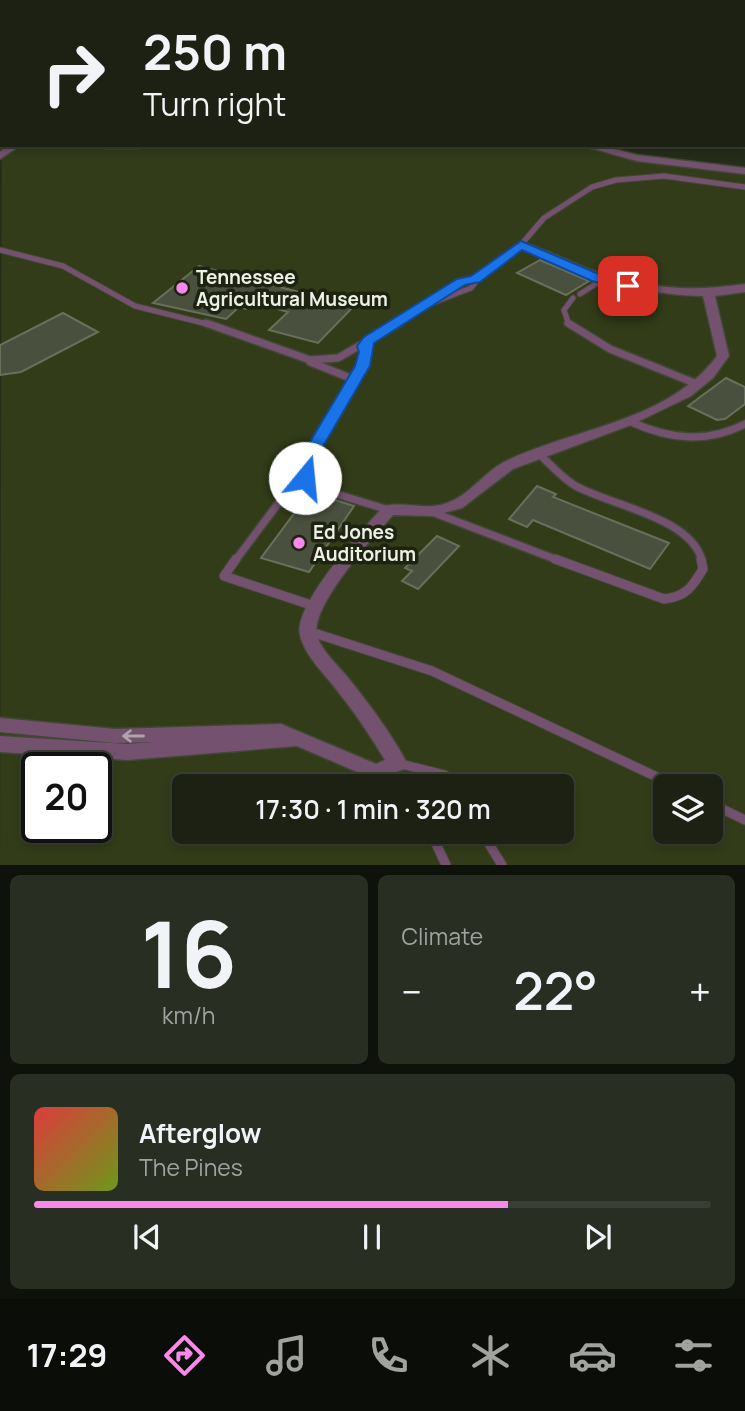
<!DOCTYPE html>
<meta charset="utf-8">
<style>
:root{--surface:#1c2114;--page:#292e22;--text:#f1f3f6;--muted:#a0a3a0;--line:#3a3e34;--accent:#f888ea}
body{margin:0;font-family:Manrope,sans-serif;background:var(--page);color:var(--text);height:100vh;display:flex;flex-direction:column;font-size:26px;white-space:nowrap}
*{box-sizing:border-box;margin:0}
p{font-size:23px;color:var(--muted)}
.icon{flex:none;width:38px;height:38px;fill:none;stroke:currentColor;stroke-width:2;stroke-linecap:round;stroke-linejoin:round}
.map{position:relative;height:865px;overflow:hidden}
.drawer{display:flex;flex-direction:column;gap:10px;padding:10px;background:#0f120b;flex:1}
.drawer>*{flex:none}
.guide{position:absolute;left:0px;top:0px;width:746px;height:147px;box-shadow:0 4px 10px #0003,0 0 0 2px var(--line);background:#1c2114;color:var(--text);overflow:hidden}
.fabs{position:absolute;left:653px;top:774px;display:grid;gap:14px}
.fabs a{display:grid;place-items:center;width:70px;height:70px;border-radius:10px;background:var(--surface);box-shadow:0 4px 10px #0003,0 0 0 2px var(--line);font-size:35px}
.speed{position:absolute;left:21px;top:752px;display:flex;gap:14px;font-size:35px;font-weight:700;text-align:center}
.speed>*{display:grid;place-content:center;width:91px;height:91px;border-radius:50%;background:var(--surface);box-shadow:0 4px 10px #0003,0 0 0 2px var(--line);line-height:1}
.speed .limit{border:4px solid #111;border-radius:10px;background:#fff;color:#111}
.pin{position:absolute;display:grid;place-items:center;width:60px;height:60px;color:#fff;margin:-30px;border-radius:14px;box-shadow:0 4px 10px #0006}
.me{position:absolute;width:77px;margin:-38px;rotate:17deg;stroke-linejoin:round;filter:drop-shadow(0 0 5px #0008)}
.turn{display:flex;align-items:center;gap:24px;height:147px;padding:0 28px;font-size:32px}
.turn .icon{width:91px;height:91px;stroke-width:2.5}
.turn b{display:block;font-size:49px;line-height:60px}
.big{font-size:52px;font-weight:600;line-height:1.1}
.drawer .widget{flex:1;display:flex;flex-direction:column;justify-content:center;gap:10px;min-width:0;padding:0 24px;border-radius:10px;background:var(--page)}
.drawer .dial{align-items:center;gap:0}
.dial b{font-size:91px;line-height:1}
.song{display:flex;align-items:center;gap:21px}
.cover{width:84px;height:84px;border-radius:10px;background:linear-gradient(135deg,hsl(0 70% 55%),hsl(80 70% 35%))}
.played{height:7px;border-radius:4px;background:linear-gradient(90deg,var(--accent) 70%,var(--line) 70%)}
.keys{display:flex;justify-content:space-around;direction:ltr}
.heat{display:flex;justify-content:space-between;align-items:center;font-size:38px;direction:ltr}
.drawer .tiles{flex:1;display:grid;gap:10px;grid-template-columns:1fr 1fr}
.widget:last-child{grid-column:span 2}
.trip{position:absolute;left:172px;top:774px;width:402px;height:70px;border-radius:10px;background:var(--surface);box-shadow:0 4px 10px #0003,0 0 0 2px var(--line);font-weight:600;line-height:70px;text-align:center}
.menu{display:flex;height:112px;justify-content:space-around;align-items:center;background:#0b0d08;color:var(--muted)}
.menu .icon{width:49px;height:49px}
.menu .selected{color:var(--accent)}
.menu b{font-size:32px;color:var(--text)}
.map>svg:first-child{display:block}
</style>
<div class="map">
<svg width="745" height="865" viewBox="0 0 745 865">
<rect width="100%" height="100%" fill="#262c1a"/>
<path fill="#323c19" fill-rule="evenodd" d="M2 46V145H585L618 154 745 171V865H0ZM37 768H96V828H37ZM184 786H562V831H184ZM665 786H710V831H665Z"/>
<g fill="#4a503e" stroke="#686f5b" stroke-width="2">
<path d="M540 260 589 281 566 295 517 273Z"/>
<path d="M199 266 252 280 354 306 318 343 269 330 288 312 253 302 246 309 239 307 226 319 153 303Z"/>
<path d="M63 313 98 332 21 372 0 375V345Z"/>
<path d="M726 378 745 387V404L725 419 717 420 688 406Z"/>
<path d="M537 486 556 494 553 497 669 543 650 569 533 520 527 527 509 519Z"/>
<path d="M310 492 354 506 309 572 261 558Z"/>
<path d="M437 536 459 546 418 589 402 581 412 571 405 568Z"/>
</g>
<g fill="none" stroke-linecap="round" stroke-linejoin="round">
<defs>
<g id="lane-far2">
<path d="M0 250 63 266 135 306 211 325"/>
<path d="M580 294 602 280"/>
<path d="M427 305 461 282 475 279"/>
<path d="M396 325 427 305 471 288 480 276 519 247 544 218 592 187 616 180 664 176 745 187"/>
<path d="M569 325 564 310 573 298"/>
</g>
<g id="lane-far1">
<path d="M206 323 310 360 338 358 399 323"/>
<path d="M568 323 610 349 697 384"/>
<path d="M364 346 363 366 303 467 305 479 317 488 389 510"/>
<path d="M310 362 353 379"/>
<path d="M629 421C668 439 706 444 745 424"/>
<path d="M537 452C549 463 560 476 574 485 608 505 692 517 702 561"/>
<path d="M432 512 560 561"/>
<path d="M235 561 283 497 305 479"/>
</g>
<g id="lane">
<path d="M236 559 224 576 314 606"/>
<path d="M555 559 664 599C686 597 693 586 703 569L701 559"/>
<path d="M308 631 432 671 676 786"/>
<path d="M397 763 445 775 453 786"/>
<path d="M376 772 390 786"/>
<path d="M710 803 745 820"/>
<path d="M430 831 446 865"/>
<path d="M481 831 502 865"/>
</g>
<g id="street">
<rect x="14" y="0" width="8" height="2"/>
<path d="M122 0H131L133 2H124Z"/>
<path d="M587 0H595L586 2Z"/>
<rect x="0" y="14" width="2" height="4"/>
<path d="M9 145H21L0 159V152Z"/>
<path d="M98 145H145L140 148H103Z"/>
<path d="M580 145H598L637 155 745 168V174L637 161Z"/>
<path d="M521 242C545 249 568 261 591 270 642 289 692 292 745 284V292L715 296 729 356 713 378 691 396 631 425 513 469 462 508 432 516 393 515C374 536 310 607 317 635 321 651 339 666 349 679 370 705 391 733 407 763L404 769 376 780 297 746 127 760 0 752V736L127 744 154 742 115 743 0 732V718L115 729 281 724 376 764 385 760C371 737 356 714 339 693 327 676 305 657 300 635 293 605 363 529 384 506 404 501 427 511 447 503 470 495 483 473 504 462 573 428 668 422 717 356L703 296C636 295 578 274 517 247L515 245Z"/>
</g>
</defs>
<use href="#lane-far2" stroke="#424836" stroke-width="7"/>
<use href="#lane-far1" stroke="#424836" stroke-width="10"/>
<use href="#lane" stroke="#424836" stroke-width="11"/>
<use href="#street" stroke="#424836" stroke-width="3"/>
<use href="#lane-far2" stroke="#74526f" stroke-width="5"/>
<use href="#lane-far1" stroke="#74526f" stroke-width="7"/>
<use href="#lane" stroke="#74526f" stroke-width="9"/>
<use href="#street" fill="#74526f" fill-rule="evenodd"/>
</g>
<defs><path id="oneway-shaft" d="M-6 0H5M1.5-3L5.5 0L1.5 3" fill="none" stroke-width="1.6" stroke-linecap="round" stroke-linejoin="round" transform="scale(1.75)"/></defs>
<use stroke="#b0a2aa" href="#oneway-shaft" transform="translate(133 736) rotate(180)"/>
<path fill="#1a73e8" stroke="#114b97" stroke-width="2" d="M521 241 601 275 635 286 628 290 592 281 522 250 480 282 465 285 374 343 370 366 311 467 313 478 311 482H299L295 467 355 366 359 352 357 346 364 337 457 279 471 276Z"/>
<g fill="#f888ea" stroke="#1d2211" stroke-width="2.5">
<circle cx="182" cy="288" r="7"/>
<circle cx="299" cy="543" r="7"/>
</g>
<g text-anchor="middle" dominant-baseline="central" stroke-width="7" stroke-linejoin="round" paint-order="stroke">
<g font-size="19" font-weight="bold" fill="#edf1e5" stroke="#1d2211" text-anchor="start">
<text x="196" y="277">Tennessee<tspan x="196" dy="22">Agricultural Museum</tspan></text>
<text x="313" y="532">Ed Jones<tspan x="313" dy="22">Auditorium</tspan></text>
</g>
</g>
</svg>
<div class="fabs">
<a><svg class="icon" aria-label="layers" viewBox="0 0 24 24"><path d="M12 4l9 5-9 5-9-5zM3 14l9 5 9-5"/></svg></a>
</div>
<div class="speed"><div class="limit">20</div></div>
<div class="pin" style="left:628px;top:286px;background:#d93025"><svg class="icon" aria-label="arrive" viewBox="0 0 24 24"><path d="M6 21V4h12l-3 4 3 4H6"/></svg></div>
<svg class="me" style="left:305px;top:478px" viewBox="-20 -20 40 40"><circle r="19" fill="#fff"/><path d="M0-13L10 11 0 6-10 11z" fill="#1a73e8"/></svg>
<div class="trip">17:30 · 1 min · 320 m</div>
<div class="guide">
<div class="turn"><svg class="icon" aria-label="right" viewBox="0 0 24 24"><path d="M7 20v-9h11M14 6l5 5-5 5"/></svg><div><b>250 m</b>Turn right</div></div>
</div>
</div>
<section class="drawer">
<div class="tiles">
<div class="widget dial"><b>16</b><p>km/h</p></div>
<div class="widget"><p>Climate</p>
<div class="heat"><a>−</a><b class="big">22°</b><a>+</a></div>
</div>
<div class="widget">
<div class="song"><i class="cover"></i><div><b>Afterglow</b><p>The Pines</p></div></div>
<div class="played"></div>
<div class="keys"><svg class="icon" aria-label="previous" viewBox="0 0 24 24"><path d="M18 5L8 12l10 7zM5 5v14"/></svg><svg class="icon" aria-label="pause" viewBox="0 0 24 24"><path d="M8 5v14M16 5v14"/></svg><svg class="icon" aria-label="next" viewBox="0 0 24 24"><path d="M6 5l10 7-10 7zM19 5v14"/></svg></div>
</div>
</div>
</section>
<nav class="menu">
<b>17:29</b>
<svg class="icon selected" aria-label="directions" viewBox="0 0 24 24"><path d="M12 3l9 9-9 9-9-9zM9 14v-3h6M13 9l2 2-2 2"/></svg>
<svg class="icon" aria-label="music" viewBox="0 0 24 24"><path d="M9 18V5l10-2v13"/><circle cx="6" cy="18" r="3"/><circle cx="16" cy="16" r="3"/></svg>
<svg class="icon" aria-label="phone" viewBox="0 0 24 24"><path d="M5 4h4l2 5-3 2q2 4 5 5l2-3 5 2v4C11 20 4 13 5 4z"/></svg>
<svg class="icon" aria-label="climate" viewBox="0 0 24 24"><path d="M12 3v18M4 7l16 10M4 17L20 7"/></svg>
<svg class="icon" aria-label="car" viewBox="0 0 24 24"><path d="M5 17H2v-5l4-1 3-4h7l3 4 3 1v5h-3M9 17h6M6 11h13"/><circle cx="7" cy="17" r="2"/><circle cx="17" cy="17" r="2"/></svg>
<svg class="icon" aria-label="filters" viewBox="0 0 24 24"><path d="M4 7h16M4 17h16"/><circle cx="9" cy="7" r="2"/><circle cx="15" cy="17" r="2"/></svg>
</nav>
